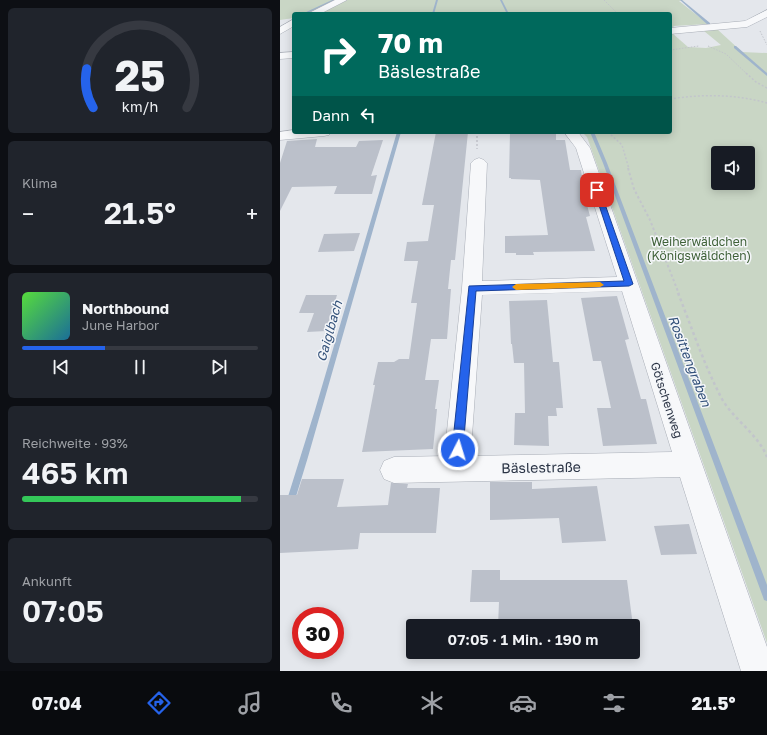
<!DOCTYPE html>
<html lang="de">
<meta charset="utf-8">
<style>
:root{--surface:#171b24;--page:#20242c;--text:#f1f3f6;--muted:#9ea1a6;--line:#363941;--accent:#2563eb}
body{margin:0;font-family:"Golos Text",sans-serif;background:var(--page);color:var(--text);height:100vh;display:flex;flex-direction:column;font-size:15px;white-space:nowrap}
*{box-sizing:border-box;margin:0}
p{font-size:13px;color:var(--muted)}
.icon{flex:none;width:22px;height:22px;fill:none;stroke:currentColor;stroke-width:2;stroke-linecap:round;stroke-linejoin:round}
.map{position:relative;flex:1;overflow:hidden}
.panel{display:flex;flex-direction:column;gap:8px;padding:8px;background:#0d0f14;width:280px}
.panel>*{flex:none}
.banner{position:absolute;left:12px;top:12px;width:380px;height:122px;border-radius:4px;box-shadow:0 2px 10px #0003;background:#00695c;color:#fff;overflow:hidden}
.tools{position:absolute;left:431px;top:146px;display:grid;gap:8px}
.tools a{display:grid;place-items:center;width:44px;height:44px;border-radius:4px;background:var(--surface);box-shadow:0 2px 10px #0003;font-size:20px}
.speed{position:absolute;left:12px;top:607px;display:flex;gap:8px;font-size:20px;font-weight:700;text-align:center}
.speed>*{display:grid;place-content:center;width:52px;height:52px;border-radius:50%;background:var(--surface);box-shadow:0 2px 10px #0003;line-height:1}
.speed .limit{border:6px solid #d22;background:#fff;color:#111}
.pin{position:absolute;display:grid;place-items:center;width:34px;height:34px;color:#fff;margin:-17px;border-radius:8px;box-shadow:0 2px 6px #0006}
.me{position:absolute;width:44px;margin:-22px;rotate:5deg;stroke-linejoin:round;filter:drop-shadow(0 0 3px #0008)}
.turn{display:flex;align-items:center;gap:14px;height:84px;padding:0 20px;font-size:18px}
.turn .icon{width:52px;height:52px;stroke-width:2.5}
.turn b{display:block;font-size:28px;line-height:34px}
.then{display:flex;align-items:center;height:38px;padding:0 20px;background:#0003;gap:8px;font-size:15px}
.big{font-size:30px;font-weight:600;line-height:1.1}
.panel .tile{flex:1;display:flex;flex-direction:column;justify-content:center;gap:6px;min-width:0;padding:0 14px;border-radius:6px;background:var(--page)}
.panel .dial{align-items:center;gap:0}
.dial svg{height:104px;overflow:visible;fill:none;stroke:var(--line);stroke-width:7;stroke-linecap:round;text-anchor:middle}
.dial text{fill:var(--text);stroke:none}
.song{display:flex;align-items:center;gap:12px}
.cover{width:48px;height:48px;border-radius:6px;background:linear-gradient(135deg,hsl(110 70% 55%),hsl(200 70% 35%))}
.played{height:4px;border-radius:2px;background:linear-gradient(90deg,var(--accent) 35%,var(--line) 35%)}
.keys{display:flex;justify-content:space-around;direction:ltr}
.heat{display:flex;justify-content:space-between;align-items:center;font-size:22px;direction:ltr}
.charge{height:6px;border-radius:3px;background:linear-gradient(90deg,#34c759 93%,var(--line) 0)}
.trip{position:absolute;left:126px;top:619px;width:234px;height:40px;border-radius:4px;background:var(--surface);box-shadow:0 2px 10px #0003;font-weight:600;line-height:40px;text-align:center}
.tabs{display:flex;height:64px;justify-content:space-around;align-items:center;background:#090b0e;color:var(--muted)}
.tabs .icon{width:28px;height:28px}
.tabs .current{color:var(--accent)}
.tabs b{font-size:18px;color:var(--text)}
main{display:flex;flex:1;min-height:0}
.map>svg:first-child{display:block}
</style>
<main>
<section class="panel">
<div class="tile dial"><svg viewBox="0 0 100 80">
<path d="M14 69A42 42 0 1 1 86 69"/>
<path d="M14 69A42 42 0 0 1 9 39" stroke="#2563eb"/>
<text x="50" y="56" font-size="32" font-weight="700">25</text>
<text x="50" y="72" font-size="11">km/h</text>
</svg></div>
<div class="tile"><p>Klima</p>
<div class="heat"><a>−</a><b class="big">21.5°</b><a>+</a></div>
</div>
<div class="tile">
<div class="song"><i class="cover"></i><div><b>Northbound</b><p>June Harbor</p></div></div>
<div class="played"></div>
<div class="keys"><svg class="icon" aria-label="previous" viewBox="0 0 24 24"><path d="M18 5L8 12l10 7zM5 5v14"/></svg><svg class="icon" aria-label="pause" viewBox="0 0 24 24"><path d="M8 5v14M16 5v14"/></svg><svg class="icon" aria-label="next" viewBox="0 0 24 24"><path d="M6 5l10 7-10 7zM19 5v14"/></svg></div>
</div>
<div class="tile"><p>Reichweite · 93%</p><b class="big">465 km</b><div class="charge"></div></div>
<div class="tile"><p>Ankunft</p><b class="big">07:05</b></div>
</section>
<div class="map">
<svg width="487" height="671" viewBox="0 0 487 671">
<rect width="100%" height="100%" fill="#e4e7ec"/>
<g fill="#c9d6c5" fill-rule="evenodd">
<path d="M0 0H405L399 1 428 24 393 26 395 28 390 29V14H14V18L0 20Z"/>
<path d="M437 29 462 52 487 53V643L307 137 302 132H390V32ZM424 31 441 45 426 48 408 47 392 33ZM438 153H468V183H438Z"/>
</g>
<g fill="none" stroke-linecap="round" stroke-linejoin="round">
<g fill="#9fb4cc" fill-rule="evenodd">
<path d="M52 0H55L25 14H22Z"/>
<path d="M156 0H158L154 14H152Z"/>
<path d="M220 0H222L229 14H227Z"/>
<path d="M400 0H402L430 23V25H428Z"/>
<path d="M14 17V20H12V18Z"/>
<path d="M454 46H456L487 73V76L454 48Z"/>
<path d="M117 132H121L28 457 14 503 13 506 10 507 7 506 6 503 35 410Z"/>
<path d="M310 132H314L327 163 487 585V601L484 600 483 597 323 163Z"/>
</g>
</g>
<g fill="#bbc0ca">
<path d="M156 132H188L175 260H171L168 289H171L167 339H151L145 380H159L155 409H157L153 449 82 452 95 385H93L98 362H114L119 359H129L137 303H131L138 261H124L127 242 148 241 154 205H142Z"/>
<path d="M230 132H276V140H285L290 170H301L304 194 310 216 306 217 315 251 253 252 254 255H236V253H225V236L268 235 260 180 231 179V178H229Z"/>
<path d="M37 139 35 147H76L79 141 103 140 91 176 97 175 92 194H54L57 186 12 187 0 211V163L7 141Z"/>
<path d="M80 233 74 251 38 252 44 234Z"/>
<path d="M26 295H57L46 331 27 332 34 313H19Z"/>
<path d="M337 296 349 339 345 340 361 399H366L377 444 323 446 317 408H331L321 361H313L301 298Z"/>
<path d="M267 300 273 362H279L283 408H276L277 416H268L269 446 234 445 235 413H245L244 363H234L232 344H231L229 301Z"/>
<path d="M22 479H64L57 507 108 505 111 483 128 484 127 488H160L156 533H80L78 549 0 553V495H17Z"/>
<path d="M210 482H252V489L317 486 326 541 282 543 279 518 210 520Z"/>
<path d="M409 524 417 554 381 555 374 526Z"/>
<path d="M192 570H220V580H347L353 626H218L219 602H190Z"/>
</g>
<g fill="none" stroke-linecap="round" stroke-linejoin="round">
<defs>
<g id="street">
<path d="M55 0H67L40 14H27Z"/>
<path d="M487 10V17L467 27 390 34V28L465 21Z"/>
<path d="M14 19V26L0 34V27Z"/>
<path d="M14 52V58L0 59V53Z"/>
<path d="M14 130V132H51L49 135 44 136 0 140V132Z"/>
<path d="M284 132H298L310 148 487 647V671H461L400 477 114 483 104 479 100 470 104 461 114 457 168 456 165 450 182 288 191 163 194 160 199 158 204 160 207 163 202 281 337 277 296 148ZM342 291 392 452 189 456 191 450 202 295Z"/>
</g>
</defs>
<use href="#street" stroke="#a9aeb7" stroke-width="1"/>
<g stroke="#c2c5cb" stroke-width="1" stroke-dasharray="1.5 1.5" stroke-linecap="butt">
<path d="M324 0 338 14"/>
<path d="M480 31 487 45"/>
<path d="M428 46 446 54 467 74"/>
<path d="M390 50 419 46"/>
</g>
<g stroke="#c2c5cb" stroke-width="1.5" stroke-dasharray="2 2" stroke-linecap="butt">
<path d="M466 73 476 82 487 88"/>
<path d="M390 99C422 94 455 94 487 103"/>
<path d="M197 132V149"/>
<path d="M328 132 342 145 349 169"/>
</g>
<path stroke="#c2c5cb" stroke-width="2" stroke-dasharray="2.5 2.5" stroke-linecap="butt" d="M348 168 354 189 370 220 399 294"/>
<path stroke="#c2c5cb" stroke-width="2.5" stroke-dasharray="3 3" stroke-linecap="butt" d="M398 293C412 328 424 365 442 399 454 420 478 434 487 457"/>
<use href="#street" fill="#f7f8fa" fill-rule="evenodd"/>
</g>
<path fill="#2563eb" stroke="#184099" d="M315 188 320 190 353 284 349 286 196 291 183 450 182 453 178 455 174 453 172 450 189 286 344 281 314 190Z"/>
<path fill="#f59e0b" d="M320 282 324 285 320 287 236 290 232 287 236 284Z"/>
<g text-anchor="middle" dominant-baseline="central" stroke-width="3" stroke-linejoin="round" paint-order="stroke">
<g font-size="12" fill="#3f6138" stroke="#f4f6f9">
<text x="419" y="241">Weiherwäldchen<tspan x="419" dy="14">(Königswäldchen)</tspan></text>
</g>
<g font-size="12" fill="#2b3445" stroke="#f4f6f9">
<text transform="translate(387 400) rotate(72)">Götschenweg</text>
</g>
<g font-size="13" font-style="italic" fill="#34527a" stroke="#f4f6f9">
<text transform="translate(49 331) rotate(-74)">Gaiglbach</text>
<text transform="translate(410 361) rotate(69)">Rosittengraben</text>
</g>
<g font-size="14" fill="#2b3445" stroke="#f4f6f9">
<text transform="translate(261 467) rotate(-1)">Bäslestraße</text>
</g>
</g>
</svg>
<div class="tools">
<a><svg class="icon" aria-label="sound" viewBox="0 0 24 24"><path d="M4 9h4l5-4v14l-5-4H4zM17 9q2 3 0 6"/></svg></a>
</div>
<div class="speed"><div class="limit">30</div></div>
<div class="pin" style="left:317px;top:190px;background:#d93025"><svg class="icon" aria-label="arrive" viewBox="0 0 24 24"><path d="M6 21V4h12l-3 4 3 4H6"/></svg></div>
<svg class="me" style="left:178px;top:450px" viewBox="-20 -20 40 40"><circle r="17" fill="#2563eb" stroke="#fff" stroke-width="3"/><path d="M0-11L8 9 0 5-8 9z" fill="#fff"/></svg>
<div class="trip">07:05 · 1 Min. · 190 m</div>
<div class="banner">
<div class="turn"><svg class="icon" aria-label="right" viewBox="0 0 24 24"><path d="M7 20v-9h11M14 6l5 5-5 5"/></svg><div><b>70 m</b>Bäslestraße</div></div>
<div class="then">Dann<svg class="icon" aria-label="left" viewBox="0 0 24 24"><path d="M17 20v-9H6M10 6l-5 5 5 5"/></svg></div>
</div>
</div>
</main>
<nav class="tabs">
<b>07:04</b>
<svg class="icon current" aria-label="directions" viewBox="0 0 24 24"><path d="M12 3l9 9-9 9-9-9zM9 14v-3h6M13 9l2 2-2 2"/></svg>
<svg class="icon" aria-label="music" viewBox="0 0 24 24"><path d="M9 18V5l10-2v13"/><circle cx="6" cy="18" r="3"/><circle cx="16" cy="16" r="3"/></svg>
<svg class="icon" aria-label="phone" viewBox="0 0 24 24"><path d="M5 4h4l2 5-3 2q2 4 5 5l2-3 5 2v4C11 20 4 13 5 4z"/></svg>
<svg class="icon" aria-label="climate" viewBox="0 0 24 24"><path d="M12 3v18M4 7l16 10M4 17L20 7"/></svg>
<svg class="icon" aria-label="car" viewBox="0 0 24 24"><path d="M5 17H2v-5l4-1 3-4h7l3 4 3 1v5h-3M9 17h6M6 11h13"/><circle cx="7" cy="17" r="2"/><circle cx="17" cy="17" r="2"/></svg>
<svg class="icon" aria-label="filters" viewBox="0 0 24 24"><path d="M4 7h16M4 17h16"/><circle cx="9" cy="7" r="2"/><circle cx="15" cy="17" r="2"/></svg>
<b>21.5°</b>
</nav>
